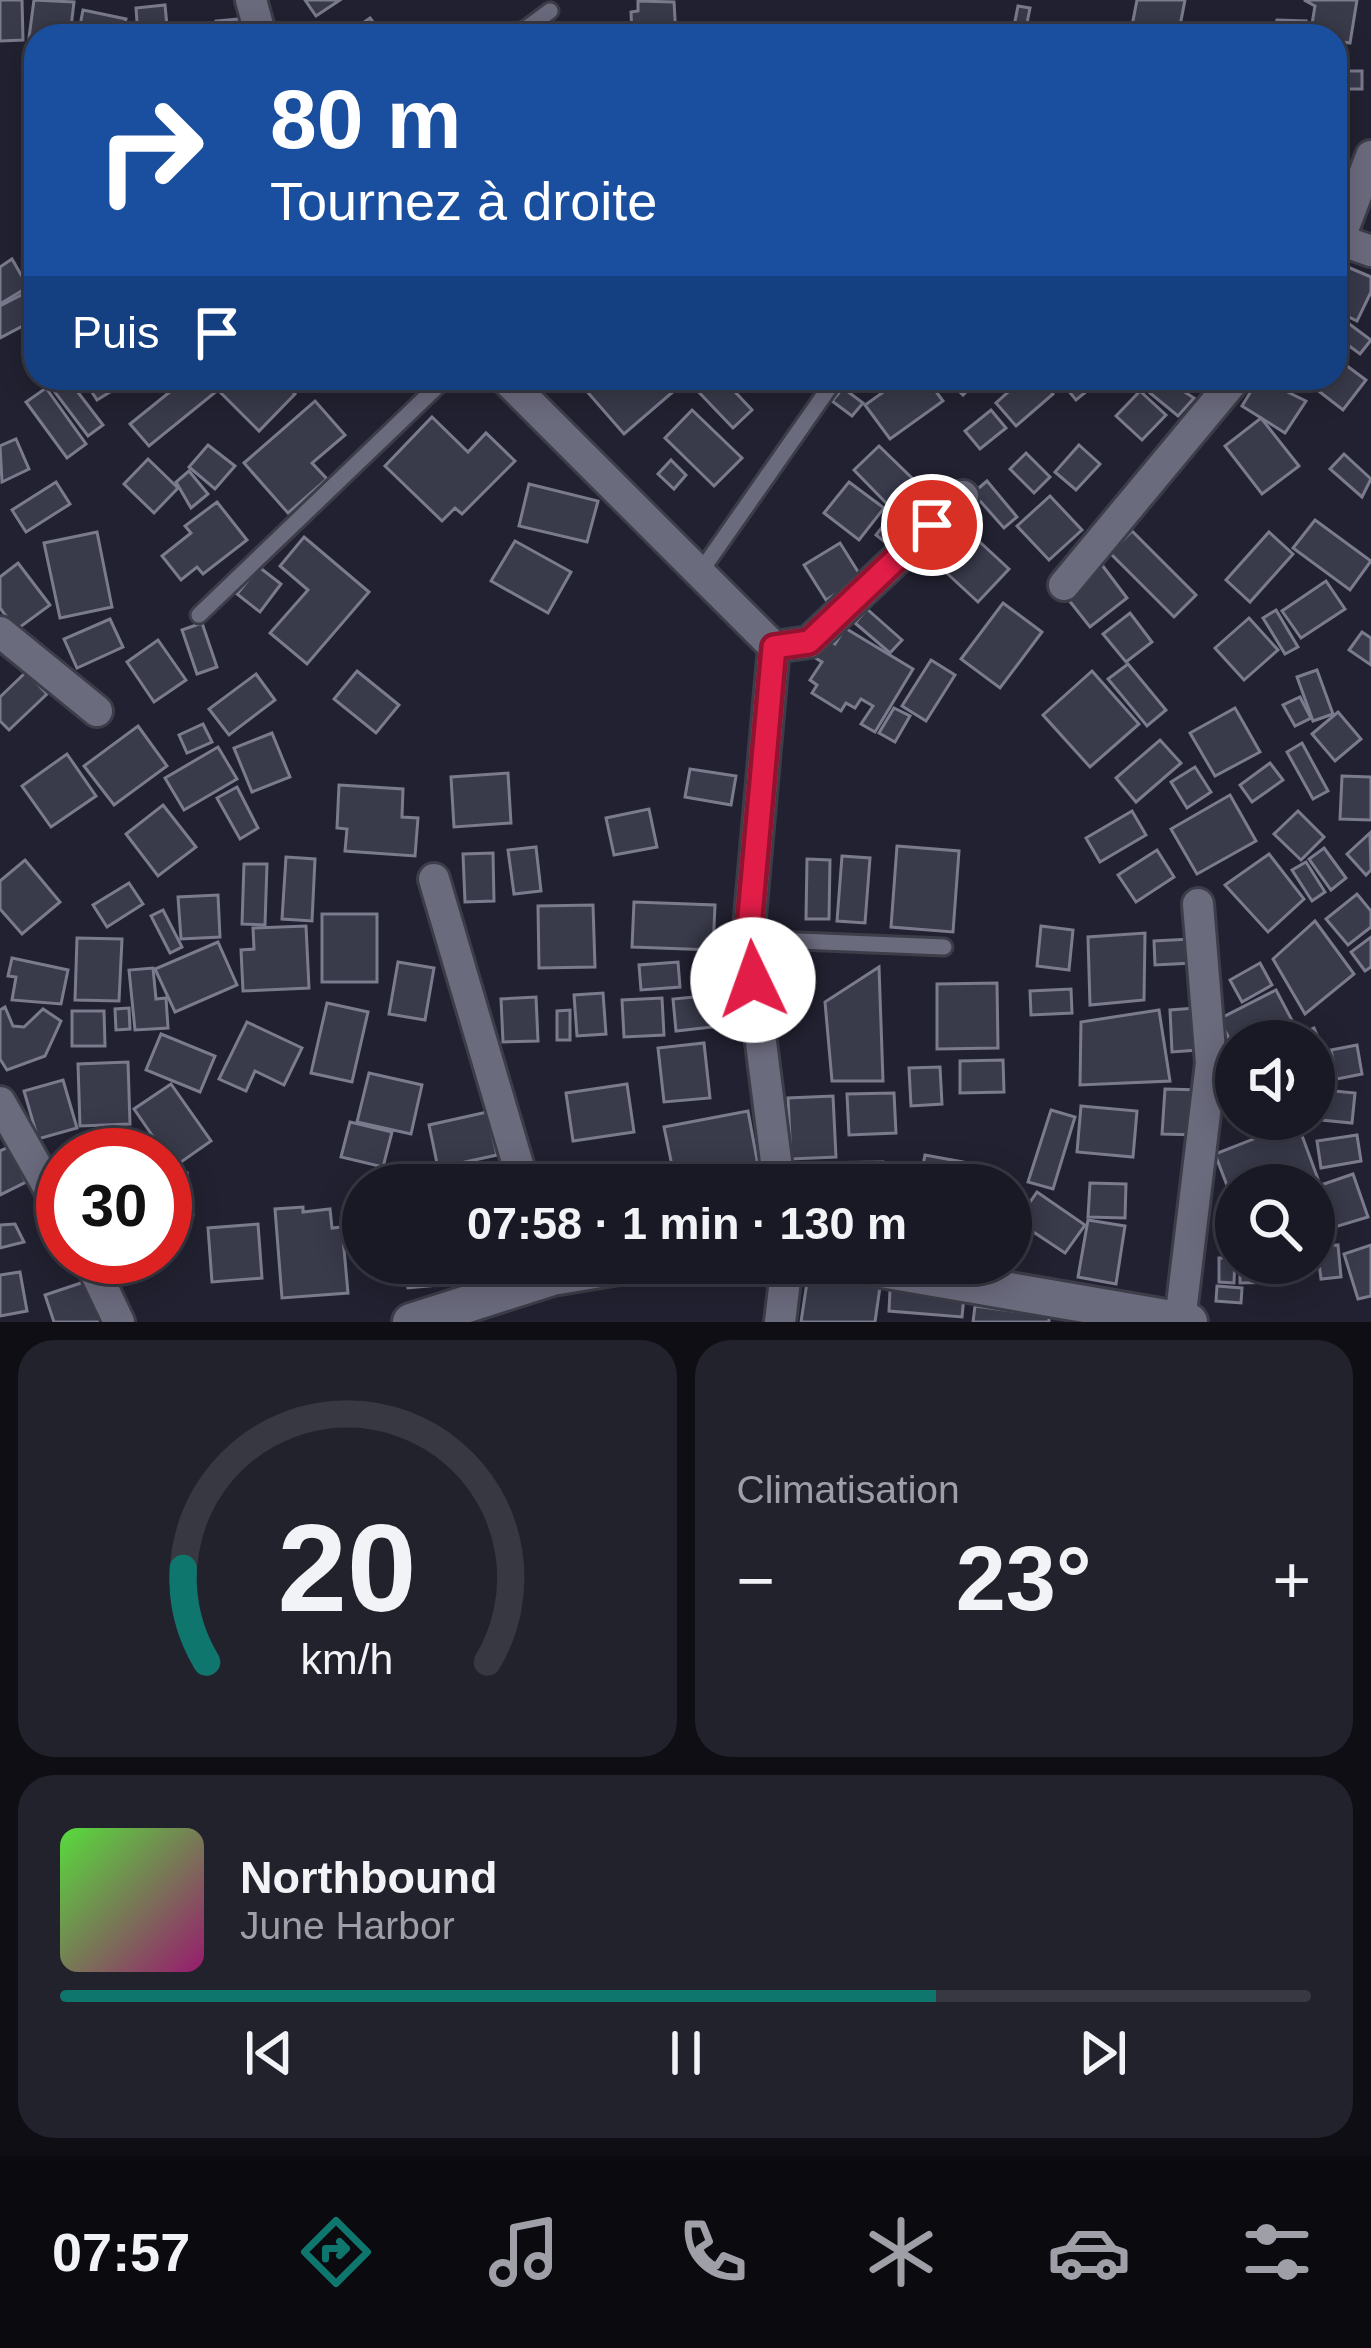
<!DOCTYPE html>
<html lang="fr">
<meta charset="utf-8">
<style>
:root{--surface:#191925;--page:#22222d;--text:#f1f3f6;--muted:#9fa0a7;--line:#373842;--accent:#0f766e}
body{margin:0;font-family:Arial,sans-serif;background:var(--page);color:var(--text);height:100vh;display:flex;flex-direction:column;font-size:45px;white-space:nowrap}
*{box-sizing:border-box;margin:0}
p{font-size:39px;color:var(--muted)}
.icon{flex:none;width:66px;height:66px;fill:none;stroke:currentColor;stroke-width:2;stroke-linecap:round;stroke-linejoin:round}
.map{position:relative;height:1322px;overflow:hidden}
.drawer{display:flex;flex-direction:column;gap:18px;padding:18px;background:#0e0e14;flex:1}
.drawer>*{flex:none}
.guide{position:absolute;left:24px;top:24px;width:1323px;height:366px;border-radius:36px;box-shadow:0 6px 30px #0003,0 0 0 3px var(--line);background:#1a4fa0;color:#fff;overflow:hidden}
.buttons{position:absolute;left:1215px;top:1020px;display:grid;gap:24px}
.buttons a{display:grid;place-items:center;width:120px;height:120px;border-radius:50%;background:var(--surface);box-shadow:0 6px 30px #0003,0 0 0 3px var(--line);font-size:60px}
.speed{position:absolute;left:36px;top:1128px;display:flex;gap:24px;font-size:60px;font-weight:700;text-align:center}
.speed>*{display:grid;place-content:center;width:156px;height:156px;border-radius:50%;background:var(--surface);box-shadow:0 6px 30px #0003,0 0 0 3px var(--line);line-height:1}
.speed .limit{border:18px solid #d22;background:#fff;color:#111}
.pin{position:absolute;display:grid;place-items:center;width:102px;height:102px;color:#fff;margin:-51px;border:6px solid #fff;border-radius:50%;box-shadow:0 3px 12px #0007}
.me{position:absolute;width:132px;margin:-66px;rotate:357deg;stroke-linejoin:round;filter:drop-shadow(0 0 9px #0008)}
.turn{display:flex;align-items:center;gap:42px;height:252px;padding:0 48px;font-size:54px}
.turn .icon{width:156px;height:156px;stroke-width:2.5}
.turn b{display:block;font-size:84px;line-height:102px}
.then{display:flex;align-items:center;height:114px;padding:0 48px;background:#0003;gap:24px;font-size:45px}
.big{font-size:90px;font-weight:800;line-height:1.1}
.drawer .tile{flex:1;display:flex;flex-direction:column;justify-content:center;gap:18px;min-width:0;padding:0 42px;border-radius:36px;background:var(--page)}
.drawer .dial{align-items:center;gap:0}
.dial svg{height:312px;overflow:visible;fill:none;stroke:var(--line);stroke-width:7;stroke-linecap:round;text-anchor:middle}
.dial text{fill:var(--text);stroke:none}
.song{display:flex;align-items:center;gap:36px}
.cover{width:144px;height:144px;border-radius:18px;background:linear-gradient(135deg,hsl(110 70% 55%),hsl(320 70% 35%))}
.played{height:12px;border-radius:6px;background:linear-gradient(90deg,var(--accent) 70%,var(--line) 70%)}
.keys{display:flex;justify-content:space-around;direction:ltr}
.heat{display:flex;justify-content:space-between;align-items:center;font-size:66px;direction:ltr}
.drawer .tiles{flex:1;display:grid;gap:18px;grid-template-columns:1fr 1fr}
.tile:last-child{grid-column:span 2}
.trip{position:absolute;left:342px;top:1164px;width:690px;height:120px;border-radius:60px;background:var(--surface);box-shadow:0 6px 30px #0003,0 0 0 3px var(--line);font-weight:800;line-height:120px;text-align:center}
.menu{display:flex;height:192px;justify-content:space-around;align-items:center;background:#0a0a0f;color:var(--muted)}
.menu .icon{width:84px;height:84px}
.menu .active{color:var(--accent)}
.menu b{font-size:54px;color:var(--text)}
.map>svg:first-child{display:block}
</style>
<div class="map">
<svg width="1371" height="1322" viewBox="0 0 1371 1322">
<rect width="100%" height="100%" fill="#212131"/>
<g fill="#393a4a" stroke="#7b7b8e" stroke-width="3">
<path d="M0 0H22L23 40 0 41Z"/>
<path d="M34 0 74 2 70 36H36V46L28 45Z"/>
<path d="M305 0H340L316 16Z"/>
<path d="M1137 0H1185L1178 36H1130Z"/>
<path d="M1304 0H1357L1350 43 1335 41V36H1310L1315 6Z"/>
<path d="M638 1 674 2 676 36H616L632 35 631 12 638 11Z"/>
<path d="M165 5 168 36H138L136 8Z"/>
<path d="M1018 6 1030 8 1026 28 1014 26Z"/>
<path d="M83 10 126 19 122 36H78Z"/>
<path d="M370 18 383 36H344Z"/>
<path d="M239 19 240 34 217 35 216 21Z"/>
<path d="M1277 20 1306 21 1305 36H1276Z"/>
<path d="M1346 71H1362V89H1345Z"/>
<path d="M12 259 28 287 0 304V267Z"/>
<path d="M1343 265 1371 277V292L1357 321 1335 310V282Z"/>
<path d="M29 291 36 319 0 338V306Z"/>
<path d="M1348 323 1371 340 1360 354 1337 337Z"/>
<path d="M1339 360 1366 380 1343 410 1316 389 1325 378H1335Z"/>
<path d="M67 378 103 425 88 436 51 387Z"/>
<path d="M83 378H133L97 400Z"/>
<path d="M187 378H217L223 386 149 446 130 424Z"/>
<path d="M236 378H279L295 394 259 431 221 393Z"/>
<path d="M593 378H664L675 390 624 434 583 387Z"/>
<path d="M702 378H722L752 410 733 428 693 386Z"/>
<path d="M903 378H926L943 401 890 439 865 405Z"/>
<path d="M946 378H979L963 395Z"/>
<path d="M1024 378H1039L1053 394 1016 426 996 403Z"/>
<path d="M1058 378H1103L1076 400Z"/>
<path d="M1163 378 1194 398 1178 416 1150 393Z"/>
<path d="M1259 378 1306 401 1285 433 1242 406Z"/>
<path d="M46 388 86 444 67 458 26 402Z"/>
<path d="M843 388 863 403 852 416 832 401Z"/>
<path d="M1140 391 1166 415 1142 440 1116 416Z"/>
<path d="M315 401 345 435 312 463 327 479 288 513 244 463Z"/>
<path d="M692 410 742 458 714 486 665 438Z"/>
<path d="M991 410 1006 428 980 449 965 431Z"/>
<path d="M432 417 468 452 486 433 515 461 462 514 455 508 442 521 385 466Z"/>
<path d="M1261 418 1299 466 1262 494 1225 446Z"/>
<path d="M16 439 29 469 2 482 0 446Z"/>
<path d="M208 445 235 466 215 489 189 467Z"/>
<path d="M1079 445 1100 464 1076 490 1055 472Z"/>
<path d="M879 446 913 479 887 504 854 470Z"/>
<path d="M1026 453 1050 477 1034 493 1010 469Z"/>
<path d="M1344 454 1371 479 1362 497 1330 469Z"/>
<path d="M148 459 178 488 154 513 124 484Z"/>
<path d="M671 460 686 475 674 489 658 474Z"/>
<path d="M189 471 208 494 191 508 176 482Z"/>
<path d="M987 481 1017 517 1004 528 973 493Z"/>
<path d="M56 482 70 504 26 532 12 510Z"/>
<path d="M849 482 884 508 859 540 824 513Z"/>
<path d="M529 484 598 501 587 542 519 526Z"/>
<path d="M914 486 933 501 895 550 876 535Z"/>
<path d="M1050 496 1082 530 1049 560 1017 526Z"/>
<path d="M217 502 247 540 203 574 197 567 181 580 162 556 191 533 185 526Z"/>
<path d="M956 520 1009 569 978 602 925 553Z"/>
<path d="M1315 520 1371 561 1350 590 1293 548Z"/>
<path d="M1132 531 1196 595 1174 617 1110 553Z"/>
<path d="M97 532 112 607 60 618 44 543Z"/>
<path d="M1269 532 1293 554 1250 602 1226 580Z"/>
<path d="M304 537 369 592 307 664 270 633 308 590 280 566Z"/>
<path d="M515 541 571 572 548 613 491 581Z"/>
<path d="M840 543 862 578 826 600 804 565Z"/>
<path d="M18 563 50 605 16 630 0 608V577Z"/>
<path d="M1102 565 1127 598 1090 627 1064 594Z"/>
<path d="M259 567 281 584 260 612 237 594Z"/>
<path d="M1326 581 1345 609 1301 638 1282 611Z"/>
<path d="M1003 603 1042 632 1000 688 961 659Z"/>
<path d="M867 609 902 640 890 653 855 623Z"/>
<path d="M1276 610 1298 647 1285 654 1263 618Z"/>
<path d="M1130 613 1152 642 1126 662 1103 634Z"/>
<path d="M1249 618 1278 650 1244 680 1215 648Z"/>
<path d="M110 619 123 647 77 668 64 639Z"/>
<path d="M202 623 217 667 197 674 182 630Z"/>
<path d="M845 628 913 669 875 732 861 724 873 706 861 699 855 708 846 703 841 711 812 693 817 685 810 680 822 662 812 656 823 637 835 644Z"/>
<path d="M1362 632 1371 638V665L1349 650Z"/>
<path d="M158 640 186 680 154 702 127 662Z"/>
<path d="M931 660 955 675 926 721 902 706Z"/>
<path d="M1128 664 1166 710 1147 726 1108 679Z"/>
<path d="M1317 670 1333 714 1313 721 1297 677Z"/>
<path d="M357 671 399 705 376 733 334 699Z"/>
<path d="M1092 671 1139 724 1090 767 1043 715Z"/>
<path d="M26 672 47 694 9 730 0 721V697Z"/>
<path d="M256 674 275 700 229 735 209 709Z"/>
<path d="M1300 697 1311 718 1295 726 1283 705Z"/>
<path d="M894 708 910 716 895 742 879 733Z"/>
<path d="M1235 708 1260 752 1215 776 1190 733Z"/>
<path d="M1338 712 1361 739 1335 761 1312 734Z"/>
<path d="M203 724 212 742 187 753 179 735Z"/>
<path d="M138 726 167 766 114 805 84 766Z"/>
<path d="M272 733 290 777 252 792 234 748Z"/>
<path d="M1160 740 1181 763 1136 802 1116 778Z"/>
<path d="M1302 743 1328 791 1313 799 1287 752Z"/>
<path d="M218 747 237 779 184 810 165 778Z"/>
<path d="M67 754 96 796 51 827 22 786Z"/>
<path d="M1270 763 1283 780 1252 802 1240 785Z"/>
<path d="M1195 767 1211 792 1187 808 1171 782Z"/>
<path d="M690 769 736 776 731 805 685 797Z"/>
<path d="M508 773 511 823 454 827 451 777Z"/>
<path d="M1342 776 1371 777V820L1340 819Z"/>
<path d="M339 785 403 789 402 817 418 818 415 856 345 851 347 829 337 828Z"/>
<path d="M237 787 258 828 240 839 217 798Z"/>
<path d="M1230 795 1256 841 1197 874 1171 829Z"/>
<path d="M163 805 196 847 158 876 126 834Z"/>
<path d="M649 809 657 847 614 855 606 818Z"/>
<path d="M1132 811 1146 835 1100 862 1086 838Z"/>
<path d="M1298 811 1324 837 1301 860 1274 834Z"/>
<path d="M1370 833 1371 870 1366 875 1347 854Z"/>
<path d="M897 846 959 851 953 932 891 927Z"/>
<path d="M536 847 541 891 514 894 508 850Z"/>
<path d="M1324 848 1346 878 1331 890 1309 859Z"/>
<path d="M1157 850 1174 877 1136 902 1118 875Z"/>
<path d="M493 853 494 901 465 902 463 854Z"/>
<path d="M1269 854 1304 899 1268 932 1225 885Z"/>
<path d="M842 856 870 858 865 923 837 921Z"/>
<path d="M286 857 315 859 312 921 282 919Z"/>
<path d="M807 859 830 860 829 919H806Z"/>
<path d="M25 860 60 902 22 934 0 909V881Z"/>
<path d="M1306 862 1325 892 1312 901 1292 870Z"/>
<path d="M244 864H267L265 925 242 924Z"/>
<path d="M129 883 143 904 107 927 93 905Z"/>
<path d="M1357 894 1371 911V927L1348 945 1326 919Z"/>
<path d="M218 895 220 937 181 939 178 897Z"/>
<path d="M634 902 715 905 713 950 632 947Z"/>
<path d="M593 905 595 967 539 968 538 906Z"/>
<path d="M163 910 182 947 170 953 151 916Z"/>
<rect x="322" y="914" width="55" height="68"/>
<path d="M1315 921 1354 974 1305 1014 1273 959Z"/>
<path d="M306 926 309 988 243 991 241 950 254 949 253 928Z"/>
<path d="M1041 926 1073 930 1069 970 1037 966Z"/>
<path d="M1145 933 1144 1000 1090 1005 1088 937Z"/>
<path d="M1371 937V967L1365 971 1351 952Z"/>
<path d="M77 938 122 939 119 1001 75 1000Z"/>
<path d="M1191 939 1193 963 1155 965 1154 941Z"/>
<path d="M218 942 237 985 175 1012 155 969Z"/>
<path d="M12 958 68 970 61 1004 12 1000 16 977 8 976Z"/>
<path d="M398 962 434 968 425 1020 389 1014Z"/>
<path d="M678 962 680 987 641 990 639 965Z"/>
<path d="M1260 963 1272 985 1242 1002 1230 980Z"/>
<path d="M879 967 883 1081H832L825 1002Z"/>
<path d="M153 968 156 999 166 998 168 1028 135 1030 129 970Z"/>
<path d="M997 983 998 1048 937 1049V984Z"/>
<path d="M1071 989 1072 1013 1031 1015 1030 991Z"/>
<path d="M1276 990 1295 1026 1265 1041H1236V1052L1219 1019Z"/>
<path d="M603 993 606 1034 577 1036 574 995Z"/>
<path d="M736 993 739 1024 676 1031 673 999Z"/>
<path d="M536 997 538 1041 503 1042 501 999Z"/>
<path d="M662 998 664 1035 624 1037 622 1000Z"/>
<path d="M327 1003 368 1012 352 1082 311 1073Z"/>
<path d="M5 1007 13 1026 24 1027 43 1009 61 1021 45 1056 7 1070 0 1059V1010Z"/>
<path d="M129 1008 130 1029 116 1030 115 1009Z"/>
<path d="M1195 1008 1198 1050 1172 1052 1170 1010Z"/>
<path d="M570 1010V1040H557V1011Z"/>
<path d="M1159 1010 1170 1081 1080 1085 1081 1022Z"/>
<path d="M72 1011H104L105 1046H72Z"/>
<path d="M247 1022 302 1048 284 1085 255 1071 246 1091 219 1079Z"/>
<path d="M1314 1028 1323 1049 1314 1053V1041H1285Z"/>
<path d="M161 1034 215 1056 200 1092 146 1070Z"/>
<path d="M704 1043 710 1098 664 1102 658 1048Z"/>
<path d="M1357 1045 1362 1074 1337 1079 1331 1050Z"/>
<path d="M1003 1060 1004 1092 960 1093V1061Z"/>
<path d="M128 1062 130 1124 80 1126 78 1064Z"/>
<path d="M1236 1065V1097L1235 1098 1223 1071Z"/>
<path d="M940 1067 942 1104 911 1106 909 1068Z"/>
<path d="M369 1073 422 1085 411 1134 357 1122Z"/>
<path d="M63 1080 77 1128 38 1139 24 1091Z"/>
<path d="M171 1084 211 1141 174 1167 134 1109Z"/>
<path d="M627 1084 634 1132 573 1141 566 1093Z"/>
<path d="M1165 1089 1201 1090 1198 1135 1162 1134Z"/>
<path d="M1314 1089 1355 1093 1352 1123 1310 1119Z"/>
<path d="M894 1093 896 1133 849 1135 847 1094Z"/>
<path d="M833 1096 836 1157 791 1159 788 1098Z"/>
<path d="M1081 1106 1137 1111 1133 1157 1077 1152Z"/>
<path d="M1051 1110 1075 1117 1053 1189 1028 1182Z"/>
<path d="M748 1111 759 1171 676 1185 664 1127Z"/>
<path d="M487 1112 497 1155 438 1168 429 1125Z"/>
<path d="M350 1122 392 1132 383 1167 341 1157Z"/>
<path d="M1297 1122 1318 1179 1302 1185H1236V1209L1215 1154Z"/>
<path d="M143 1134 155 1155H106Z"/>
<path d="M1357 1135 1361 1161 1321 1168 1317 1141Z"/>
<path d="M9 1147 26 1182 0 1195V1151Z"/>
<path d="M925 1155 963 1162 959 1185H919Z"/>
<path d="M883 1162 884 1185H807L806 1163Z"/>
<path d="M187 1173 193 1215 165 1218V1176Z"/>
<path d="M1353 1174 1368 1217 1335 1227 1321 1185Z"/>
<path d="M1090 1183 1126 1184 1125 1218 1088 1217Z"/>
<path d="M1037 1192 1085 1225 1065 1253 1017 1221Z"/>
<path d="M303 1207V1212L330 1209 332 1228 342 1227 348 1293 282 1298 275 1209Z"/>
<path d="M1088 1220 1125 1226 1116 1284 1078 1277Z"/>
<path d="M15 1224 24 1242 0 1248V1225Z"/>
<path d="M258 1224 262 1278 212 1282 208 1228Z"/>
<path d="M1338 1245 1341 1277 1321 1279 1317 1247Z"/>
<path d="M1371 1245V1296L1358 1299 1344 1254Z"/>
<path d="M1219 1258H1235L1234 1283 1219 1282Z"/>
<path d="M392 1263H463L464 1277 450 1278 451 1284 408 1288 407 1282 394 1283Z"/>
<path d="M1240 1263H1278L1279 1282 1240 1283Z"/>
<path d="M809 1269 881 1280 875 1322H801Z"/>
<path d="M20 1272 27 1311 0 1316V1275Z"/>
<path d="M93 1279 108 1322H54L45 1295Z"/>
<path d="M1217 1286 1242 1288 1241 1303 1216 1301Z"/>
<path d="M890 1290 964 1296 962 1317 889 1311Z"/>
<path d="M975 1306 1049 1316V1322H973Z"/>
</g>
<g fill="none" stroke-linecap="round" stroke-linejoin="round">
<defs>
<g id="lane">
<path d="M516 36 550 11"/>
<path d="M701 571 836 378"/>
<path d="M199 615 446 378"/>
<path d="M748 939 944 947"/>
</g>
<g id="street">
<path d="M251 0 261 36"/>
<path d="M1343 241 1371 251"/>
<path d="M1335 251 1371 156"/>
<path d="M505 378 774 647 748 939 779 1185"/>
<path d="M1064 585 1236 378"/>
<path d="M0 632 97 711"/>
<path d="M774 647 809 642 963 496"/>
<path d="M434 879 524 1185"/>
<path d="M0 1102 63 1213"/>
<path d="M88 1257 119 1322"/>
<path d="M1180 1321 1211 1063 1198 904"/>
<path d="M780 1322 787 1263"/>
</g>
<g id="secondary">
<path d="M847 1263 1189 1322"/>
<path d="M411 1322 552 1277 636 1263"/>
</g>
</defs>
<use href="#lane" stroke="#3d3d49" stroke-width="21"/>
<use href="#street" stroke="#3d3d49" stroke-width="36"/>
<use href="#secondary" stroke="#3d3d49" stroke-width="42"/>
<use href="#lane" stroke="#6b6b7e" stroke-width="15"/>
<use href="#street" stroke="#6b6b7e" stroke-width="30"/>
<use href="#secondary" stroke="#6b6b7e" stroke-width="36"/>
</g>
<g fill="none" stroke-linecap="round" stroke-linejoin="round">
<defs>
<path id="route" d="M753 980 748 939 774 647 809 642 932 525"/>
</defs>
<use href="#route" stroke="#92132f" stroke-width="30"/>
<use href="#route" stroke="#e11d48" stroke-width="21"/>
</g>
</svg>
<div class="buttons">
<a><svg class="icon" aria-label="sound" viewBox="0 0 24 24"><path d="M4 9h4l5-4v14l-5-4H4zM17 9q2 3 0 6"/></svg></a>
<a><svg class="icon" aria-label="search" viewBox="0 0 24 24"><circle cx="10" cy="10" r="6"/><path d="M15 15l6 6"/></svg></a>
</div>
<div class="speed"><div class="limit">30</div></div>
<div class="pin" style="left:932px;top:525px;background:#d93025"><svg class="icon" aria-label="arrive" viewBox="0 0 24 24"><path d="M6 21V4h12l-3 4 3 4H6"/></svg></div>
<svg class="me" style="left:753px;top:980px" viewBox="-20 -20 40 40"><circle r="19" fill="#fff"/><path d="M0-13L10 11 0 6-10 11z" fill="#e11d48"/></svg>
<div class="trip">07:58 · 1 min · 130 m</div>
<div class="guide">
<div class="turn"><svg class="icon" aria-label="right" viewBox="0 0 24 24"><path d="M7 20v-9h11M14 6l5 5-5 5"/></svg><div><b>80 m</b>Tournez à droite</div></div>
<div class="then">Puis<svg class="icon" aria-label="arrive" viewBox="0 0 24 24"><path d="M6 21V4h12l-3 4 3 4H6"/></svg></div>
</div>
</div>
<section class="drawer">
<div class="tiles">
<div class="tile dial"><svg viewBox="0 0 100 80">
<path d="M14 69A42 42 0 1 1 86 69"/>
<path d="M14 69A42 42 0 0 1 8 45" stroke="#0f766e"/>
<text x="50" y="56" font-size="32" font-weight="700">20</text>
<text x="50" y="72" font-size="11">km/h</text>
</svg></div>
<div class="tile"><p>Climatisation</p>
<div class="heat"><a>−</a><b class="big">23°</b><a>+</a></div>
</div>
<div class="tile">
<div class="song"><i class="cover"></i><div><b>Northbound</b><p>June Harbor</p></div></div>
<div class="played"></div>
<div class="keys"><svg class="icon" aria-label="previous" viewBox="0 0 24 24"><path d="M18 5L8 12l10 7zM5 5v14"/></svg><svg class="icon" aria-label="pause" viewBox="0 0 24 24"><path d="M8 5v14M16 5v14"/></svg><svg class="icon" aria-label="next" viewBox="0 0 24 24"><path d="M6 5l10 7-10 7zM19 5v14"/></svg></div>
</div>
</div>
</section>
<nav class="menu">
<b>07:57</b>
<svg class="icon active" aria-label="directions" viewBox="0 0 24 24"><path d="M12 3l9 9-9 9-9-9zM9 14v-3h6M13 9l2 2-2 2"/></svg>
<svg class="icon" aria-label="music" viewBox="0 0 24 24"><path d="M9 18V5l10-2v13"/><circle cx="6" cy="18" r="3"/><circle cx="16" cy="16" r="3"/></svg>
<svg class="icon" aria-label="phone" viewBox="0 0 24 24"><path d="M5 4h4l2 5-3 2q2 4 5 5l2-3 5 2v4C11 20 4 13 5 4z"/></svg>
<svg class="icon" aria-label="climate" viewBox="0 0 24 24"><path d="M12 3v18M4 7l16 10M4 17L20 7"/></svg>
<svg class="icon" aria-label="car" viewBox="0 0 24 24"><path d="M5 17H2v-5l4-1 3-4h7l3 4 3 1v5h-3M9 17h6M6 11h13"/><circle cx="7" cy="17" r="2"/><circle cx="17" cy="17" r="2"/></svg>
<svg class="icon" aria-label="filters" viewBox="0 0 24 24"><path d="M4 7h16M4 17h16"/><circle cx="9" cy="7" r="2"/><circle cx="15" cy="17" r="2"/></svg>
</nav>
